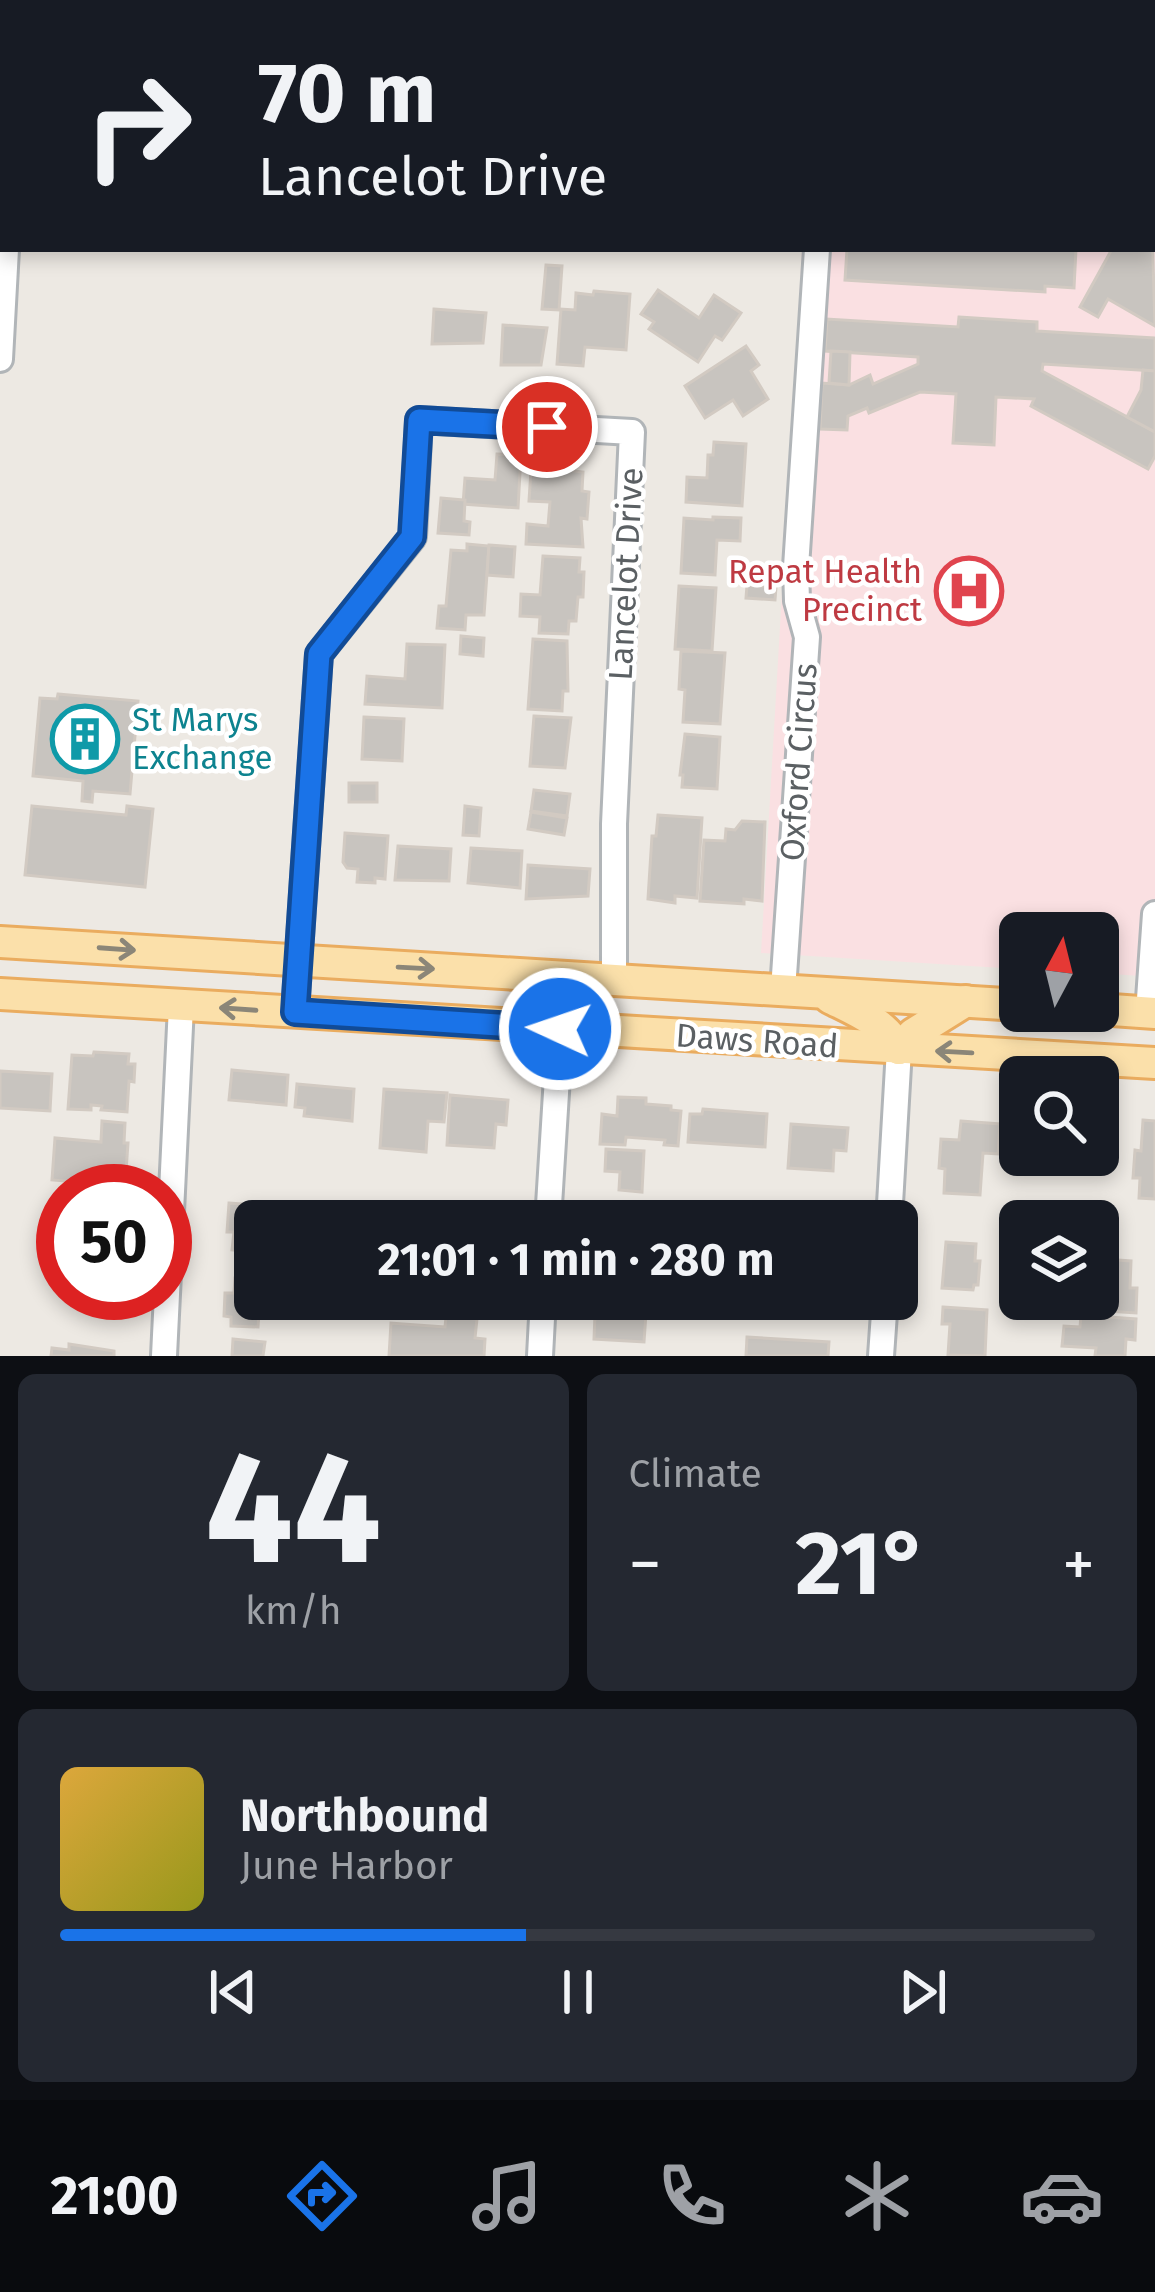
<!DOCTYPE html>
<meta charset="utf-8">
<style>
:root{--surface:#171b24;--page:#242831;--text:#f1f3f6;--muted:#9ea1a6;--line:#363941;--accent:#1a73e8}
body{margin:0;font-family:"Fira Sans",sans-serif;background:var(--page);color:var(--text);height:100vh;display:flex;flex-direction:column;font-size:45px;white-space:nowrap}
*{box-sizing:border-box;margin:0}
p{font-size:39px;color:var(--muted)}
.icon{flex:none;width:66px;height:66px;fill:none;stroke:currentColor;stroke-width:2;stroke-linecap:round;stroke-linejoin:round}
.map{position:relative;height:1356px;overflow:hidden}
.side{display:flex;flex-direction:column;gap:18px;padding:18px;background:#0d0f14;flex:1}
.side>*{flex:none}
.banner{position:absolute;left:0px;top:0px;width:1155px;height:252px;box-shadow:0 6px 18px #0003;background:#171b24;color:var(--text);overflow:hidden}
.needle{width:78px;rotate:7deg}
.buttons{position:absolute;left:999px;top:912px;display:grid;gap:24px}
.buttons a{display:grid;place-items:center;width:120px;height:120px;border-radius:18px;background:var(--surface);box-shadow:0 6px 18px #0003;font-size:60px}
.speed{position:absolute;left:36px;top:1164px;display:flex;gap:24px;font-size:60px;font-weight:700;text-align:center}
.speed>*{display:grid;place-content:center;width:156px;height:156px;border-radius:50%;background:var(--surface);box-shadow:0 6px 18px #0003;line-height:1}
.speed .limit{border:18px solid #d22;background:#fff;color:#111}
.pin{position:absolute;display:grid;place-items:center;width:102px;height:102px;color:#fff;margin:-51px;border:6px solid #fff;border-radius:50%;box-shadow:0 3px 12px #0007}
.me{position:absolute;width:132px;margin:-66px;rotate:273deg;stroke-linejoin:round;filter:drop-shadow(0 0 9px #0008)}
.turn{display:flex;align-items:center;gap:42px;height:252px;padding:0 60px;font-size:54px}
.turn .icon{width:156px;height:156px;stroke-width:2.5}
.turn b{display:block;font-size:84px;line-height:102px}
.big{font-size:90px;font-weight:700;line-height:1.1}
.side .tile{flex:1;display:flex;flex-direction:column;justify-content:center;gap:18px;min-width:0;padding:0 42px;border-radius:18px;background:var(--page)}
.side .dial{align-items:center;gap:0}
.dial b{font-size:156px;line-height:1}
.song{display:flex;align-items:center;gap:36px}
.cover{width:144px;height:144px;border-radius:18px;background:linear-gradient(135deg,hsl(40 70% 55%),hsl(60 70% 35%))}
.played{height:12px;border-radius:6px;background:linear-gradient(90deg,var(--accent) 45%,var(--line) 45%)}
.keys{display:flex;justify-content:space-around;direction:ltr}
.heat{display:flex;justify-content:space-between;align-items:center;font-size:66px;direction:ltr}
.side .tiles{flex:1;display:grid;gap:18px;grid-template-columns:1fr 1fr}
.tile:last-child{grid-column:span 2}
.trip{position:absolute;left:234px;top:1200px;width:684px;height:120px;border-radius:18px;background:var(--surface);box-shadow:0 6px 18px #0003;font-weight:700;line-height:120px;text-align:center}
.dock{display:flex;height:192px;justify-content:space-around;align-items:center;background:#090b0e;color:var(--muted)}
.dock .icon{width:84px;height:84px}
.dock .active{color:var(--accent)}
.dock b{font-size:54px;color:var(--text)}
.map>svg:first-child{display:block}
</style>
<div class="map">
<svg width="1155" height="1356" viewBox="0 0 1155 1356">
<rect width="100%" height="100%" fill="#ede9e3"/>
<path fill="#fae0e2" d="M817 0H1155V977L1098 973V933H1020V969L761 953 802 249H1152V3H817Z"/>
<g fill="#c8c4bf" stroke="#d2cac2" stroke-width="3">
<path d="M1152 227 1155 326 1108 299 1098 317 1080 307 1112 249H1152Z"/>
<path d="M847 249H1076L1074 288 1045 286V292L845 280Z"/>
<path d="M546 265 562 266 559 310 542 309Z"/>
<path d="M658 290 699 318 714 295 741 313 722 340 715 336 698 362 649 329 654 322 641 314Z"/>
<path d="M594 291 630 294 626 350 585 347 583 366 557 364 561 309 575 310 576 293 593 295Z"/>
<path d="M434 309 486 313 483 343 432 344Z"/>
<path d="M959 317 1037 322V331L1155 338V371L1043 364 1042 371 1155 432V456L1148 469 1031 406 1034 399 996 397 994 445 953 443 956 394 920 392 869 413 867 408 848 416 847 430 820 429 822 383 849 385 870 375 873 384 918 364V357L825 351 827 319 958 327Z"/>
<path d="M503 325 547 328 541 365H501Z"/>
<path d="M746 346 759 365 751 371 768 399 743 416 733 400 705 418 685 386Z"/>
<path d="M831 351 850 352 849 385 829 383Z"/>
<path d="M1143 370 1155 371V432L1127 417 1141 390Z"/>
<path d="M714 442 746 444 742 506 686 502 687 477 707 478 708 455H713Z"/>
<path d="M551 449 575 451 574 471 583 472 582 491 589 492 587 519 581 518 583 547 526 544 527 524 548 526 550 502 529 501 531 470 550 472Z"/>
<path d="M497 454 521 455 518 508 463 504 465 478 495 480Z"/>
<path d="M441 498 465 500 464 521 470 522 469 535 438 533Z"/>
<path d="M713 517 741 518 740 541 717 540 715 575 681 573 684 518 713 520Z"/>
<path d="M467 544 489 546 484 615H466L465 630 437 628 439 606H446L451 550 467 551Z"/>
<path d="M489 545 515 547 513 577 487 575Z"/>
<path d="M543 556 580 558 579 572H584L583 597H578L576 621H569L568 634 539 633 540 617 520 616 521 594 540 595Z"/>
<path d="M747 585 776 587 775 600 746 598Z"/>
<path d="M679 586 716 588 712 651 675 649Z"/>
<path d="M461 636 484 638 483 656 460 654Z"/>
<path d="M533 639 567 641 568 691H563L562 711 528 709Z"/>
<path d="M407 644 445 645 442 708 365 704 367 676 405 679Z"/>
<path d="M681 651 725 653 720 724 683 722 685 690 679 689Z"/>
<path d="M58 694 138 701 130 794 93 791 92 802 82 801 83 781 33 776 40 698 57 699Z"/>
<path d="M534 716 571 718 565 768 530 766Z"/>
<path d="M364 717 404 719 402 761 362 759Z"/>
<path d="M685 734 720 737 717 789 682 787 683 775H680Z"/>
<rect x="349" y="783" width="28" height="19"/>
<path d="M534 790 570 794 567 816 531 811Z"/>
<path d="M32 806 126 815 127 806 153 809 145 887 25 875Z"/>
<path d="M465 806 481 808 479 836 463 835Z"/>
<path d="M531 812 567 818 564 835 528 829Z"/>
<path d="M658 815 702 818 697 898 675 896V903L648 899 652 836H656Z"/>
<path d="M742 821 765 822 762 901 744 899V904L700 901 704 840 725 841 726 829 735 830Z"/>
<path d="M345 833 388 836 385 879 375 878V883L357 882 358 869 347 868 343 862Z"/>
<path d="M398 846 451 849 449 881 395 880Z"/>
<path d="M471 848 522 851 520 888 468 883Z"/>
<path d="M528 865 590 869 588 896 526 899Z"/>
<path d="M94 1052 129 1054 128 1064H135L134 1082 129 1081 127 1112 101 1110 102 1106 91 1105V1110L68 1109 72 1055 93 1056Z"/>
<path d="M232 1070 288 1075 286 1105 229 1100Z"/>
<path d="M0 1071 52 1074 50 1111 0 1108Z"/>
<path d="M297 1084 354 1089 352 1121 304 1116 305 1108 295 1107Z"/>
<path d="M384 1089 447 1093 444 1122 428 1121 426 1152 380 1148Z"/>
<path d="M450 1095 508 1100 506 1125 496 1124 494 1148 447 1145Z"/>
<path d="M618 1097 646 1098V1104L671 1106V1110L681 1111 678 1146 664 1145 665 1140 626 1137 625 1145 600 1144 602 1114 617 1116Z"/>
<path d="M703 1109 767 1114 765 1147 688 1142 690 1114H702Z"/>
<path d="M1143 1120 1155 1121V1199L1139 1198 1140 1178H1133L1135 1150 1141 1151Z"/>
<path d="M102 1121 125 1123 124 1143H128L125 1186 52 1180 55 1138 101 1142Z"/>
<path d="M961 1121 1000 1124 998 1154 983 1153 980 1195 944 1193 945 1169 939 1168 941 1139 959 1140Z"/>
<path d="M791 1124 848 1128 846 1151 834 1150 833 1171 788 1168Z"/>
<path d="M1011 1142 1020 1143V1155H1059L1058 1170 1009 1167Z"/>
<path d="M606 1149 644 1151 642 1192 619 1190 620 1172 605 1171Z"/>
<path d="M229 1203 271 1206 270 1221H255V1252L232 1250 234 1232H227Z"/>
<path d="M946 1242 976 1244 975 1261H980L978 1285H974L973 1290 942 1288Z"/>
<path d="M1103 1259 1131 1261 1130 1288H1137L1136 1313 1076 1309V1299H1098Z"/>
<path d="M235 1278 255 1279V1299H260L258 1327 231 1326V1317L224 1316 225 1293H234Z"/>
<path d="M403 1299H488L486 1317 402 1311Z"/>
<path d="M617 1299H647L644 1342 594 1339 595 1314 617 1315Z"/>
<path d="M761 1299H831L830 1310 760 1306Z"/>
<path d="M943 1307 987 1310 985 1356 948 1355 950 1324H942Z"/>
<path d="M1081 1315 1136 1319 1135 1340 1126 1339 1125 1356H1095L1096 1348 1062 1346 1064 1326 1080 1327Z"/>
<path d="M446 1317 477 1319 475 1338 485 1339 484 1356H389L391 1323 445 1327Z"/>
<path d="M747 1337 829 1342 828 1356H746Z"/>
<path d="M233 1339 265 1342 263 1356H232Z"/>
<path d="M69 1344 114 1351V1356H51L52 1348 69 1350Z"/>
</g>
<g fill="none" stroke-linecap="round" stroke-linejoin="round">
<defs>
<g id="minor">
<path d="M87 3V0"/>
<path d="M407 3V0"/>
<path d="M643 3V0"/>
<path d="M854 3V0"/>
<path d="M0 53H3"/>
<path d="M1152 193 1155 194"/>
<path d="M1152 213 1155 214"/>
<path d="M0 359 6 249"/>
<path d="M783 990 807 637 797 601 796 567 817 249"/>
<path d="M295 1013 319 654 413 537 419 420 632 432 614 824V980"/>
<path d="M1148 1013 1155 914"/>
<path d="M548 1221 560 1029"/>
<path d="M889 1221 899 1049"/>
<path d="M164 1356 181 1006"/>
<path d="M540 1356 543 1299"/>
<path d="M881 1356 885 1299"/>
</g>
<g id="major">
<path d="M0 942 1020 1005"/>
<path d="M0 994 1155 1063"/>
<path d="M830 998C858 1012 884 1022 899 1049"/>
<path d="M1098 1009 1155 1013"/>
<path d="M899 1049 913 1034 966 1001"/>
</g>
</defs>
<use href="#minor" stroke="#b1b5b8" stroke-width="30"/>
<use href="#major" stroke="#eaac5f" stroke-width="36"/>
<use href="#minor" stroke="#fff" stroke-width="24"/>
<use href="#major" stroke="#fbe0aa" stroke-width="30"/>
</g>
<defs><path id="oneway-shaft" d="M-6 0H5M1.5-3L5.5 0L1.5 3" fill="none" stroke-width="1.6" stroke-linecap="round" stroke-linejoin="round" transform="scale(3)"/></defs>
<g stroke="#8b8678">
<use href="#oneway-shaft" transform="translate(117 949) rotate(4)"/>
<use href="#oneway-shaft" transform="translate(416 968) rotate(3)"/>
<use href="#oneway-shaft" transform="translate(238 1009) rotate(-176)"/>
<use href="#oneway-shaft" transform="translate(954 1052) rotate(-177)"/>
</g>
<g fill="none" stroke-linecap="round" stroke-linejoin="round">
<defs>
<path id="route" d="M547 427 419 420 412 537 319 654 295 1012 560 1029"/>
</defs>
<use href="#route" stroke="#114b97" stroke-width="30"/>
<use href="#route" stroke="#1a73e8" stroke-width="21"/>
</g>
<defs>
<symbol id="hospital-ring" viewBox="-11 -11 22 22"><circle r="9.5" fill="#fff" stroke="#e0444e" stroke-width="1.5"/><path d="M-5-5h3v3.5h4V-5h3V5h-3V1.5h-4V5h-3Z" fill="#e0444e"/></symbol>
<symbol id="building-ring" viewBox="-11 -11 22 22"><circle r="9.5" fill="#fff" stroke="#0f9aa8" stroke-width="1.5"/><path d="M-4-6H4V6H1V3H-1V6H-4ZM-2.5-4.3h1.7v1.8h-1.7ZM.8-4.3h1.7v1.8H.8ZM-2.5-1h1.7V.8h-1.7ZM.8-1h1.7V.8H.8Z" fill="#0f9aa8"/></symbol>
</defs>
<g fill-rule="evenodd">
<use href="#hospital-ring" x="931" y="553" width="76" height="76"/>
<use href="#building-ring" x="47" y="701" width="76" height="76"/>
</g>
<g text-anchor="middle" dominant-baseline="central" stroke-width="9" stroke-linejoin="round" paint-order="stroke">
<g font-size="33" fill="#be3a42" stroke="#fff" text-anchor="end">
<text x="922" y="572">Repat Health<tspan x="922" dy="38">Precinct</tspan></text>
</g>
<g font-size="33" fill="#5b6063" stroke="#fff">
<text transform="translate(626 574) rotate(-87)">Lancelot Drive</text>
<text transform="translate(799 762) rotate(-86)">Oxford Circus</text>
<text transform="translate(757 1041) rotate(4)">Daws Road</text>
</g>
<g font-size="33" fill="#0d838f" stroke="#fff" text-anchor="start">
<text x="132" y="720">St Marys<tspan x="132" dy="38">Exchange</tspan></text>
</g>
</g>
</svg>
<div class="buttons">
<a><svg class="needle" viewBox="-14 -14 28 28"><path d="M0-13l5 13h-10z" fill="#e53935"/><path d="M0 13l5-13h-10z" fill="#9ea1a6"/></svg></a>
<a><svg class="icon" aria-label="search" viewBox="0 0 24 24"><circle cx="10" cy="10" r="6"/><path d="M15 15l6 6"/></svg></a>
<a><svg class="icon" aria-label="layers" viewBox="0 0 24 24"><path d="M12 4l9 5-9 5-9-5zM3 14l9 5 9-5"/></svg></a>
</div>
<div class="speed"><div class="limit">50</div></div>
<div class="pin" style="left:547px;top:427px;background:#d93025"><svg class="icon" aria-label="arrive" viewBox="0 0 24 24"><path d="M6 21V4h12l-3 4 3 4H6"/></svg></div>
<svg class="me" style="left:560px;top:1029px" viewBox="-20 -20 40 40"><circle r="17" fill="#1a73e8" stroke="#fff" stroke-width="3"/><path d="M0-11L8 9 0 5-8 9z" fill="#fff"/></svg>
<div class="trip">21:01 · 1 min · 280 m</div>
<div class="banner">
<div class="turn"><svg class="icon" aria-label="right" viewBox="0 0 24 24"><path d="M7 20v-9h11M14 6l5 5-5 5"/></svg><div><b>70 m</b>Lancelot Drive</div></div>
</div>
</div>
<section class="side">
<div class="tiles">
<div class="tile dial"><b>44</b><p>km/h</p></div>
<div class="tile"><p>Climate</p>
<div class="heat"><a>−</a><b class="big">21°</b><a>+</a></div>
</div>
<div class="tile">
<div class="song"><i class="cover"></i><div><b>Northbound</b><p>June Harbor</p></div></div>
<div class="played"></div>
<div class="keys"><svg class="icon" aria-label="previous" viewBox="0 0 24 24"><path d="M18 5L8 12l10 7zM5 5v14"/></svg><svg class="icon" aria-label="pause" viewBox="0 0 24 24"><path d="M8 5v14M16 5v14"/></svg><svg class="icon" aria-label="next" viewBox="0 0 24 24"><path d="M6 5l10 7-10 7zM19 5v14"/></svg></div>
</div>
</div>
</section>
<nav class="dock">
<b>21:00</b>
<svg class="icon active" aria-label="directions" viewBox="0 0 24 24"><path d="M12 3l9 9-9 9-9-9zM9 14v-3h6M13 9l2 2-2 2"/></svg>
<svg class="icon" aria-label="music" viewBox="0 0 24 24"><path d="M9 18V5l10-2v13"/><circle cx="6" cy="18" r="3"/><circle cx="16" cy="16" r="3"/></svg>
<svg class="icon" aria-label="phone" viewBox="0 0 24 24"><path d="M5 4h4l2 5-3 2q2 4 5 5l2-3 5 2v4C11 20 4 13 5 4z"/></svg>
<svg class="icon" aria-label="climate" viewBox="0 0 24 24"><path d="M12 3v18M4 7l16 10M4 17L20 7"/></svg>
<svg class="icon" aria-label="car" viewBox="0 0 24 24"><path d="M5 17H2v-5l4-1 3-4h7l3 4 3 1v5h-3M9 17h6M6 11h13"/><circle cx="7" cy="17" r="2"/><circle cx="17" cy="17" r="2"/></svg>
</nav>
